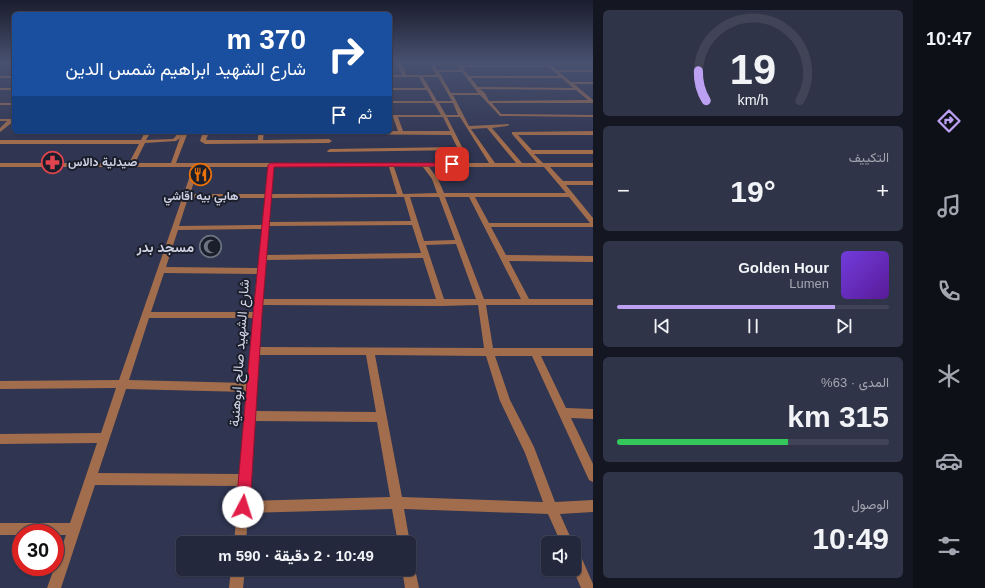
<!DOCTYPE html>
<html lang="ar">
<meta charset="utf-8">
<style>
:root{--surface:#24283d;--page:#303448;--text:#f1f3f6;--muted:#a3a6b0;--line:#414457;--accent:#bca0f2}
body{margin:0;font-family:Helvetica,Vazirmatn,sans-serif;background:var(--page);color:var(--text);direction:rtl;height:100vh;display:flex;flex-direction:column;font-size:15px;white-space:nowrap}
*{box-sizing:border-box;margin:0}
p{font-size:13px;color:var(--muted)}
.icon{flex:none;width:22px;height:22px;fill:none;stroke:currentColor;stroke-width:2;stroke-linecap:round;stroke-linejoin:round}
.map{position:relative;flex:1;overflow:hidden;direction:ltr}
.panel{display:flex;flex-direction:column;gap:10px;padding:10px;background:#141622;width:320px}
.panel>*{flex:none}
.hud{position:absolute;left:12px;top:12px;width:380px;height:122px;border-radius:6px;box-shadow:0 1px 3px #0004,0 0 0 1px var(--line);direction:rtl;background:#1a4fa0;color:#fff;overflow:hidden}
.controls{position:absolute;left:541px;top:536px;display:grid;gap:8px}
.controls a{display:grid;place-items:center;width:40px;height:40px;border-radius:6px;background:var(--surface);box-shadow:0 1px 3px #0004,0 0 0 1px var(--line);font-size:20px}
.speed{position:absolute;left:12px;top:524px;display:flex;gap:8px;font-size:20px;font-weight:700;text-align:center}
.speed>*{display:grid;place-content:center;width:52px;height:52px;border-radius:50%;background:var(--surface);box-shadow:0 1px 3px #0004,0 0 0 1px var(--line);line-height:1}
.speed .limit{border:6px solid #d22;background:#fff;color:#111}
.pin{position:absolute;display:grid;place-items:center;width:34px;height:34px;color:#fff;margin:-17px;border-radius:8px;box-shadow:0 2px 6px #0006}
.me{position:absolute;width:44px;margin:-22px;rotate:5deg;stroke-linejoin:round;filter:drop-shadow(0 0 3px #0008)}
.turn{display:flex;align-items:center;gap:14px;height:84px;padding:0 20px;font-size:18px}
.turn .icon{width:52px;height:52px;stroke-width:2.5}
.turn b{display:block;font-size:28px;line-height:34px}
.then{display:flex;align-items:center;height:38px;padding:0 20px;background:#0003;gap:8px;font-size:15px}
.big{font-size:30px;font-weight:800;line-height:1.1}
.panel .card{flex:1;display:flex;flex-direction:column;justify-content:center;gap:6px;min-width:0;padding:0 14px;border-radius:6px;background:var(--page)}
.panel .dial{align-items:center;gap:0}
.dial svg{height:104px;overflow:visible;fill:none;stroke:var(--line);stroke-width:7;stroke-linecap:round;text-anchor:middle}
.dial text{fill:var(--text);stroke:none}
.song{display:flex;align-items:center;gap:12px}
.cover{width:48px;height:48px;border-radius:6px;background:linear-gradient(135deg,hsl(260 70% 55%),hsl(270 70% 35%))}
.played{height:4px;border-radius:2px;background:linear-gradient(90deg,var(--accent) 80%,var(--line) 80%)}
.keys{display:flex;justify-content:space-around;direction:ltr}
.heat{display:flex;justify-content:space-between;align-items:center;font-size:22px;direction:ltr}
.charge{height:6px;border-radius:3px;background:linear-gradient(90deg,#34c759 63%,var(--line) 0)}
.trip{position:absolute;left:176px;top:536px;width:240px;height:40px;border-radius:6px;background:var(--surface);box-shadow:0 1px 3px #0004,0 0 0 1px var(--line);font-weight:800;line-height:40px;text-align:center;direction:rtl}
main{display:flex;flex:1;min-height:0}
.menu{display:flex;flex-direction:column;width:72px;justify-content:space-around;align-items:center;background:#0e1018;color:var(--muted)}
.menu .icon{width:28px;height:28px}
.menu .current{color:var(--accent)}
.menu b{font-size:18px;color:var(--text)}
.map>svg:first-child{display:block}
</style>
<main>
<nav class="menu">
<b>10:47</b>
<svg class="icon current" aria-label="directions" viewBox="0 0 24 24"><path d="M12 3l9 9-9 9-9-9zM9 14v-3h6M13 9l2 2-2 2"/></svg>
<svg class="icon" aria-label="music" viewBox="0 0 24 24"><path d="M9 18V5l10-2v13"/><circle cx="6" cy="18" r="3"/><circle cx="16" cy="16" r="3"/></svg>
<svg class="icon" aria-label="phone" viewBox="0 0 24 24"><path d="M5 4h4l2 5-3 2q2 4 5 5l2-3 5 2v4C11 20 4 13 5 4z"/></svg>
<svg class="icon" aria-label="climate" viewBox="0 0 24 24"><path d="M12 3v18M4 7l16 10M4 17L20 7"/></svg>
<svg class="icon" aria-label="car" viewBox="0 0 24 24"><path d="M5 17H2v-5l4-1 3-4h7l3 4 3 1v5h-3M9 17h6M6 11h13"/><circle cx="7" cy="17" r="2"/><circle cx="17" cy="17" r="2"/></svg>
<svg class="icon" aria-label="filters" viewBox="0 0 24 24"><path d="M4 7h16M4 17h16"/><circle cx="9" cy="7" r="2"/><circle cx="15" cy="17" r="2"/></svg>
</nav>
<section class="panel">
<div class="card dial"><svg viewBox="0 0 100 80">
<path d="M14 69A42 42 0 1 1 86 69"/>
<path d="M14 69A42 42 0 0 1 8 46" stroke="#bca0f2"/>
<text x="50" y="56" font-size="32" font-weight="700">19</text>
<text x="50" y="72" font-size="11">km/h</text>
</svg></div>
<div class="card"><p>التكييف</p>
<div class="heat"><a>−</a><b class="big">19°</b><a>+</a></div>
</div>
<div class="card">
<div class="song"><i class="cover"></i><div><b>Golden Hour</b><p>Lumen</p></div></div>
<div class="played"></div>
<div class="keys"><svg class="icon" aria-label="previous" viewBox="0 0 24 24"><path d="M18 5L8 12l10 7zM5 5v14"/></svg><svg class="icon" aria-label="pause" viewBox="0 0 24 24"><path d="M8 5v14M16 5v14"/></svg><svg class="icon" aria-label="next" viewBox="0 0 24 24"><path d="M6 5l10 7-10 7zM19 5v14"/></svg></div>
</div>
<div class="card"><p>المدى · 63%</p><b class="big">315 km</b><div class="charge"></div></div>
<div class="card"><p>الوصول</p><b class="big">10:49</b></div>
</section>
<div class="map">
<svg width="593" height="588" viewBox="0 0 593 588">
<rect width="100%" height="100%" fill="#303551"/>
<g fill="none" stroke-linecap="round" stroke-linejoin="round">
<g fill="#a26d4c" fill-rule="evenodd">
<path d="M0 63H10L0 65Z"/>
<path d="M397 63H401L406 75H436L429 63H433L437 70H461L456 64 458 63 461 65H546L544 63H548L557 70H593V72H559L571 82H593V84H574L593 100V103H492L501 114 593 115V117L500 116 480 95H453L469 126 509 124V125L507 126 492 128 522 163H537L512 134V132L593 131V135H518L532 150H593V154H534L543 163H593V167H550L563 181H593V185H566L593 218V227H491L506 255 593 256V262L509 261 529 299H593V305H486L493 348H593V356H541L566 408 593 409V419L571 418 593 464V482L589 480 532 356H495L510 400 534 447 555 502 593 500V512L560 514 573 543H561L548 514 404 509 410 543 409 546V543H398L392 509 248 513 246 543H234L239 486 95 485 61 588H47L66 535H55V533H21V535H0V523H70L97 443 0 444V434L101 433 116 388 0 389V381L119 380 193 167H0V163H129L139 144H0V140H141L145 132H151L146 140 173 139 176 136 177 132H188L176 163H489L460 117H447L463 149 462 150 328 152 327 151 330 149 457 147 451 135 326 134V132L398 131 393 117H390V115H441L434 103H390V101H433L427 90H390V88H425L419 77H390V75H402ZM462 67H549L559 76H469ZM439 72H462L478 93H451ZM423 77H438L452 101H437ZM471 78H562L573 88 478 87ZM480 89 576 90 588 100 489 101 485 93ZM439 103H453L458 115H446ZM398 117H443L450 131H403ZM487 128 516 163H495L471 129ZM182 132 171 163H135L145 143 176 141 180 138ZM199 167H268L265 194H190ZM274 167H389L397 194H271ZM394 167H423L432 179 437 193 403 194ZM429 167H544L566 193H444L438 179ZM404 197 411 221 269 222 271 198ZM410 197H439L455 240 424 241ZM445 197H469L521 299H484ZM475 197H569L590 223H489ZM188 198H265L262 225 179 226ZM412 225 421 253 266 255 269 226ZM262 229 258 268 166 267 178 230ZM456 244 476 299H444L426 245ZM423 258 436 299H263L266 260ZM164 273 257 274 253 312H151ZM262 305 441 306 478 305 484 348 259 347ZM149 318H253L247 383 129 380ZM259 355H366L376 412 255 411ZM375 355 486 356 500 401 525 453 543 502 402 497ZM126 389 246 392 239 474 98 473ZM254 421 377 422 390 497 249 501Z"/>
<rect x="0" y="76" width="14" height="2"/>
<rect x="0" y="88" width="14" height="2"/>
<rect x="0" y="103" width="14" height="2"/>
<path d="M14 117V121L0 132V128L7 121H0V119H11Z"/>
<path d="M203 132H209L206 140H258V132H264L263 140 329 139 332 141 329 143 205 144 200 141Z"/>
<path d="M574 551 579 552 593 584V588H581L573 569H574Z"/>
<path d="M409 562 414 564 419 588H405L402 569H409Z"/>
<path d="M231 569H245L243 588H229Z"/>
</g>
</g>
<linearGradient id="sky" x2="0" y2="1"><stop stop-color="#1a1d2d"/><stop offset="0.43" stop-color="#485170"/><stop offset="1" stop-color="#485170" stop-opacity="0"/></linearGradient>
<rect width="593" height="145" fill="url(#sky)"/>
<path fill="#e11d48" stroke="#92132f" d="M271 163H452L456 164 452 166 274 167 262 315 250 507 248 512 243 514 238 512 236 507 253 315 268 165Z"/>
<defs>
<symbol id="pharmacy-ring" viewBox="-11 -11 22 22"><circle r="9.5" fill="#1b1e2b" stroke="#e0444e" stroke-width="1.5"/><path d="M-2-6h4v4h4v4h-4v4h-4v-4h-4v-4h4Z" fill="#e0444e"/></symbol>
<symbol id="restaurant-ring" viewBox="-11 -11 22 22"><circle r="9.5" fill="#1b1e2b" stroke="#e8710a" stroke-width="1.5"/><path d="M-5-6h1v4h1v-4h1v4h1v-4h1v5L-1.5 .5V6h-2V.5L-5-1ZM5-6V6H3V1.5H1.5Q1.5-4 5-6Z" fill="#e8710a"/></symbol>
<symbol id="mosque-ring" viewBox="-11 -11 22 22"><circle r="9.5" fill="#1b1e2b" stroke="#6b7280" stroke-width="1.5"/><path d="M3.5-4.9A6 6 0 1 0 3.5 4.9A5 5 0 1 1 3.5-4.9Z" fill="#6b7280"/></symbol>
</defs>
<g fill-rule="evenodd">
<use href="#pharmacy-ring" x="40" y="150" width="25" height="25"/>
<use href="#restaurant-ring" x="188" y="162" width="25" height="25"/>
<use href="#mosque-ring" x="198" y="234" width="25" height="25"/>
</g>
<g text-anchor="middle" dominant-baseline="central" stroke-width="4" stroke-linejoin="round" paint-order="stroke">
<g font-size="12" font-weight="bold" fill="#cdd1e3" stroke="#1b1e2b" text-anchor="start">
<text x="68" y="162">صيدلية دالاس</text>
<text x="201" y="196" text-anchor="middle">هابي بيه اقاشي</text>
</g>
<g font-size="14" font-weight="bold" fill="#cdd1e3" stroke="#1b1e2b" text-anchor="end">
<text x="194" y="247">مسجد بدر</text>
</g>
<g font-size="14" fill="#cdd1e3" stroke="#1b1e2b">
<text transform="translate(239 353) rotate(-86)">شارع الشهيد صالح ابوهنية</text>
</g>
</g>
</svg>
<div class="controls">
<a><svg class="icon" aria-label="sound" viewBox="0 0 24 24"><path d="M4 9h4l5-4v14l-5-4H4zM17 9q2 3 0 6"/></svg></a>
</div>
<div class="speed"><div class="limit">30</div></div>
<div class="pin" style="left:452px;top:164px;background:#d93025"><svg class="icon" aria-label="arrive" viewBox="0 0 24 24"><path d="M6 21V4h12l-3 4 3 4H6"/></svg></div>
<svg class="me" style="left:243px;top:507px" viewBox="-20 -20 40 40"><circle r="19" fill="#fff"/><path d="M0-13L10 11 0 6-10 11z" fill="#e11d48"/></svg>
<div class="trip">10:49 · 2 دقيقة · 590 m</div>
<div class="hud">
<div class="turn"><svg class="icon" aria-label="right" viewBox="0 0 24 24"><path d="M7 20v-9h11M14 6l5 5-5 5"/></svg><div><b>370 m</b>شارع الشهيد ابراهيم شمس الدين</div></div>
<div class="then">ثم<svg class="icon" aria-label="arrive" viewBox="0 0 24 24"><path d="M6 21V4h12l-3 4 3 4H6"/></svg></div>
</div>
</div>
</main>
